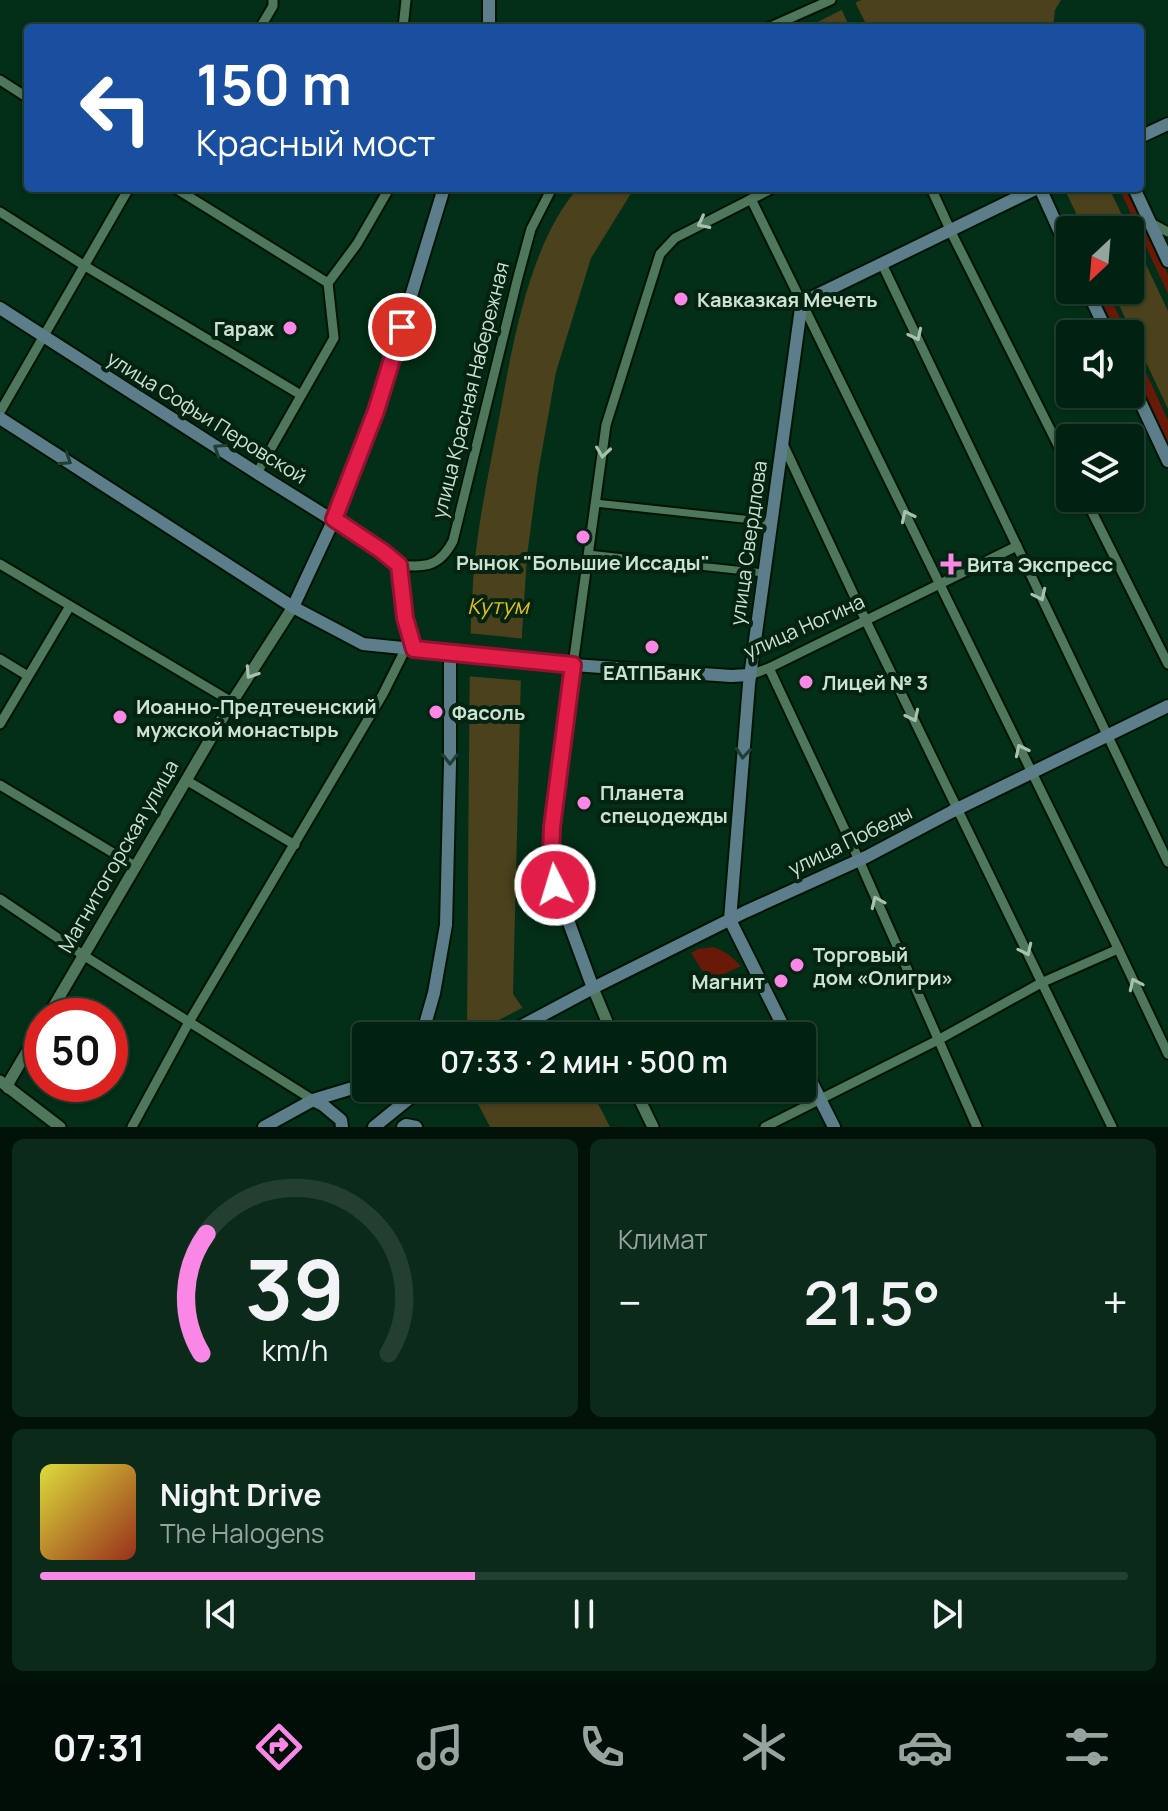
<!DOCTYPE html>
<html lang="ru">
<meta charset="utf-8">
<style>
:root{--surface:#022211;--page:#0c2a1a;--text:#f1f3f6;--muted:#96a49f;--line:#233f31;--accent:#fa87e6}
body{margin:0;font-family:Manrope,sans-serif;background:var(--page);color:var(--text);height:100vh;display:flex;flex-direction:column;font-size:30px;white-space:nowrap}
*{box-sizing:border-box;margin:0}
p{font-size:26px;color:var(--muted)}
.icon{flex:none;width:44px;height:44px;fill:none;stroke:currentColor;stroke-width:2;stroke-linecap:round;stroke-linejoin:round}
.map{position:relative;height:1127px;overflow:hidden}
.drawer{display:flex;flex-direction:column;gap:12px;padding:12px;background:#011309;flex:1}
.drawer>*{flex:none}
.hud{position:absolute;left:24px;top:24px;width:1120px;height:168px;border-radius:8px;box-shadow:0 2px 6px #0004,0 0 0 2px var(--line);background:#1a4fa0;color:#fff;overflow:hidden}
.needle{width:52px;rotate:206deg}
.fabs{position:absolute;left:1056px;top:216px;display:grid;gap:16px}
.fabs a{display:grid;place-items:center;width:88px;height:88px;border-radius:8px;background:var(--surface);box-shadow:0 2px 6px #0004,0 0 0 2px var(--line);font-size:40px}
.speed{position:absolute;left:24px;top:998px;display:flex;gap:16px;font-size:40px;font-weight:700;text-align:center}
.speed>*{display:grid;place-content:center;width:104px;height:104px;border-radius:50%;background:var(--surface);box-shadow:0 2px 6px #0004,0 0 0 2px var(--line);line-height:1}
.speed .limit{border:12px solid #d22;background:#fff;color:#111}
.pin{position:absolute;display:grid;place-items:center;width:68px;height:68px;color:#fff;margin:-34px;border:4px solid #fff;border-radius:50%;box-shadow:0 2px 8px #0007}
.me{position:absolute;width:88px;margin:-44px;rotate:355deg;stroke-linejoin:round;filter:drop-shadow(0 0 6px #0008)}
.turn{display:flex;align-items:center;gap:28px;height:168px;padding:0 40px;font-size:36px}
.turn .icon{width:104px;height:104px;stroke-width:2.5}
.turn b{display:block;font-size:56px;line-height:68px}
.big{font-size:60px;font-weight:600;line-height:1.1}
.drawer .widget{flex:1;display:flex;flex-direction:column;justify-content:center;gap:12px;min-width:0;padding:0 28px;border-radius:12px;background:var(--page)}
.drawer .dial{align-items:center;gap:0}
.dial svg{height:208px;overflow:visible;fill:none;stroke:var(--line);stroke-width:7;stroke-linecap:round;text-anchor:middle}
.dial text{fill:var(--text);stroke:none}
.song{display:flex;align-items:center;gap:24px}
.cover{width:96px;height:96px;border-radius:12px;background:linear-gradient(135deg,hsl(60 70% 55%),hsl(10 70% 35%))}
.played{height:8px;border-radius:4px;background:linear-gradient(90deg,var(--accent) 40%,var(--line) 40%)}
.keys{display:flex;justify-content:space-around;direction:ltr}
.heat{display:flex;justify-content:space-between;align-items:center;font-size:44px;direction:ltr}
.drawer .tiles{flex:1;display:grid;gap:12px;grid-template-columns:1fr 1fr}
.widget:last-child{grid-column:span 2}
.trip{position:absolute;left:352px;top:1022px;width:464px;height:80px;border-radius:8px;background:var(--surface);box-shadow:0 2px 6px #0004,0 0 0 2px var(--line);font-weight:600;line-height:80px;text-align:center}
.tab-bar{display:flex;height:128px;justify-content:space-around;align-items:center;background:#010e07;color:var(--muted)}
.tab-bar .icon{width:56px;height:56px}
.tab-bar .active{color:var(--accent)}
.tab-bar b{font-size:36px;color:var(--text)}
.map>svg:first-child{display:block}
</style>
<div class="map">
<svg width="1168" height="1127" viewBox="0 0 1168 1127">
<rect width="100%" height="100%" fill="#032e17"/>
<g fill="#681907">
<path d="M1119 188H1125L1129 193 1168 274V294Z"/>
<path d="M1096 290H1107L1124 327V334H1117Z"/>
<path d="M1132 350 1136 360 1141 362 1168 420V443L1130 361V351Z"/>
<path d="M714 947 728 954 741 966 709 981 691 953 698 949Z"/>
</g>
<g fill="#4b411d">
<path d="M861 0H1061L1055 10 1053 28H806Z"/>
<path d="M578 188H638L630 195 591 258 556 372 538 473 527 556 522 634 513 994 542 1036H472L467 1026C468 937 468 848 469 759 470 700 469 641 473 583 477 521 492 459 503 397 515 331 533 239 578 188Z"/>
<path d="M1064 188H1109L1129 230H1084Z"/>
<path d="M1130 231 1168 311V409L1112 290H1130Z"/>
<path d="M498 1088H590L610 1127H490L476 1100Z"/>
</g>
<g fill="#032e17">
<path d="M851 0H854L868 28H850L840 6Z"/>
<path d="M467 633 526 639 525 681 466 676Z"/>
<path d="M526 1006 544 1032 537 1036H468Z"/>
</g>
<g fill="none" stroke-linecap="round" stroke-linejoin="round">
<defs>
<g id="pedestrian">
<path d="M595 503 771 522"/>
<path d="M588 554 764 573"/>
</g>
<g id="minor">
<path d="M260 28 273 6V0"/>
<path d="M403 28 406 0"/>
<path d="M768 28 831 0"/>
<path d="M0 80 28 98"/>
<path d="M175 188 328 283"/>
<path d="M931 188 954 238 1070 469"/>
<path d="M751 199 1116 944 1168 1054"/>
<path d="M0 212 85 266 301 395"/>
<path d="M1151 223 1168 232"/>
<path d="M882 264 1168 862"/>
<path d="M0 412 129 188"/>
<path d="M783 444 866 621 1112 1127"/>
<path d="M257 473 334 338 328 283 357 244 387 192V188"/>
<path d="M1085 498 1168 664"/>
<path d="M0 564 232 702"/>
<path d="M399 565C426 568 440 566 453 541L518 277 531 229 552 188"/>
<path d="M0 659 28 676"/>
<path d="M573 665 606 425 660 254 675 238 773 188"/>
<path d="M769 668 859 860 977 1127"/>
<path d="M750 675 769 668 1017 546"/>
<path d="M0 724 70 606"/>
<path d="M186 780 295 845"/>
<path d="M0 785 135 866"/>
<path d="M0 899 83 955 313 1100"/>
<path d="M132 1127 189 1022 383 694 405 650"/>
<path d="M765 1127 938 1040 1041 983 1118 949"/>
</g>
<g id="tertiary">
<path d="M593 988 613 1036"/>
<path d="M48 1016 232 702 293 607"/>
<path d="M0 1081 60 1127"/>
<path d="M8 1088 9 1082 42 1026"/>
<path d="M634 1088 653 1127"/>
</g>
<g id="secondary">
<path d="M489 28V0"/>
<path d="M1140 137 1168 124"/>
<path d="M1040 188 1070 254"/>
<path d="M1134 188 1168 261"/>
<path d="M1087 290 1108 334"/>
<path d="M0 308 257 473 382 551 399 565 405 618 414 649"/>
<path d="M1130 380 1168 461"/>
<path d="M0 418 293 607 363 644 573 665 731 676 750 675"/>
<path d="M293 607 334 519 376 411 444 188"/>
<path d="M573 665 552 827 551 857 555 885 593 988"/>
<path d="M419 1036 424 1028 434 993 446 925 450 764V653"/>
<path d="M503 1036 593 988 745 912 866 857 951 812 1168 706"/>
<path d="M788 1036 730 920 749 684 801 308 803 302 1037 188"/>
<path d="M802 1063 834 1127"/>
<path d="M313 1100 323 1105 341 1120 342 1127"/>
<path d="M264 1127 313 1100 366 1084"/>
<path d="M374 1127 422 1088"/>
<path d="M403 1127 406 1125 416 1127"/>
</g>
</defs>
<use href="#pedestrian" stroke="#001505" stroke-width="11"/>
<use href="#minor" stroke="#001505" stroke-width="13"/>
<use href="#tertiary" stroke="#001505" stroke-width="15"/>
<use href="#secondary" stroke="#001505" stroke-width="16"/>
<use href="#pedestrian" stroke="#4e775b" stroke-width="7"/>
<use href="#minor" stroke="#4e775b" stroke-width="9"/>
<use href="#tertiary" stroke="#4e775b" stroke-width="11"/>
<use href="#secondary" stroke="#5c7e8b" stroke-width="12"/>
</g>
<defs><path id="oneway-chevron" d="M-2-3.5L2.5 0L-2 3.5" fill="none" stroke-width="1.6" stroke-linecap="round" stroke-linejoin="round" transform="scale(2)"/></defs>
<g stroke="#a6c2ae">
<use href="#oneway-chevron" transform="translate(703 223) rotate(153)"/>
<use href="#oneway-chevron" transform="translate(916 335) rotate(64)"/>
<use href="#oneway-chevron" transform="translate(603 452) rotate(98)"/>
<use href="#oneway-chevron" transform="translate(907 516) rotate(-116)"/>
<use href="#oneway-chevron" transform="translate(1040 595) rotate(65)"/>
<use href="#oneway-chevron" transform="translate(251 673) rotate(123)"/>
<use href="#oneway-chevron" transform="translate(913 716) rotate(64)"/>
<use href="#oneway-chevron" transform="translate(1021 750) rotate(-116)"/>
<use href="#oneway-chevron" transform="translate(877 902) rotate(-114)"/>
<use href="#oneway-chevron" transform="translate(1026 950) rotate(65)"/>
<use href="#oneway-chevron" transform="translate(1135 984) rotate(-115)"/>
</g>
<g stroke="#1e3e36">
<use href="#oneway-chevron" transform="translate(219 449) rotate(-147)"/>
<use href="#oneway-chevron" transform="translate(66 460) rotate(33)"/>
<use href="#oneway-chevron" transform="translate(743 753) rotate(95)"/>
<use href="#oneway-chevron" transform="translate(450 759) rotate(90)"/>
</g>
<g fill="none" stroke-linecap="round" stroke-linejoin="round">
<defs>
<path id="route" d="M402 327 376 411 334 519 382 551 399 565 405 618 414 649 573 665 552 827 551 857 555 885"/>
</defs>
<use href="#route" stroke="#92132f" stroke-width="20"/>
<use href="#route" stroke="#e11d48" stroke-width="14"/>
</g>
<g fill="#fa87e6" stroke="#042311" stroke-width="3">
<circle cx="681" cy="299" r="8"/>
<circle cx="290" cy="328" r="8"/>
<circle cx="583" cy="537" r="8"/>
<path d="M947 552h8v8h8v8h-8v8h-8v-8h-8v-8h8z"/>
<circle cx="652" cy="647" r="8"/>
<circle cx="806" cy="682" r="8"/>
<circle cx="436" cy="712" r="8"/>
<circle cx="120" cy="717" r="8"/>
<circle cx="584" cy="803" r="8"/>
<circle cx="797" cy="965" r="8"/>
<circle cx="781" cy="981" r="8"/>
</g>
<g text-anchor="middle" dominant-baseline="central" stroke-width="8" stroke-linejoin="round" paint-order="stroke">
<g font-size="20" font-weight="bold" fill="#cce2d2" stroke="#042311" text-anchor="start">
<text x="697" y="299">Кавказкая Мечеть</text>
<text x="274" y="328" text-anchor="end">Гараж</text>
<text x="583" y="562" text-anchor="middle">Рынок "Большие Иссады"</text>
<text x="967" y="564">Вита Экспресс</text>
<text x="652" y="672" text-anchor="middle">ЕАТПБанк</text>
<text x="822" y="682">Лицей № 3</text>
<text x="136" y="706">Иоанно-Предтеченский<tspan x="136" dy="23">мужской монастырь</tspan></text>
<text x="452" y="712">Фасоль</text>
<text x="600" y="792">Планета<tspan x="600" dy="23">спецодежды</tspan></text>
<text x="813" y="954">Торговый<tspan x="813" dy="23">дом «Олигри»</tspan></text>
<text x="765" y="981" text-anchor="end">Магнит</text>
</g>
<g font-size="20" fill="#cce2d2" stroke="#042311">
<text transform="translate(470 390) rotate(-76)">улица Красная Набережная</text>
<text transform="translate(207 417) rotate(32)">улица Софьи Перовской</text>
<text transform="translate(748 543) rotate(-82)">улица Свердлова</text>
<text transform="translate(804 626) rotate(-24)">улица Ногина</text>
<text transform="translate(850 840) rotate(-26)">улица Победы</text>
<text transform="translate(118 856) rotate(-60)">Магнитогорская улица</text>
</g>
<g font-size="22" font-style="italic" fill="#e8c10d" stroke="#042311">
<text x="498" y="606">Кутум</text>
</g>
</g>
</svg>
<div class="fabs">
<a><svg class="needle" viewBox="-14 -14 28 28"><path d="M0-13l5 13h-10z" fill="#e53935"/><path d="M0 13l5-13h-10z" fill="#96a49f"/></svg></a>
<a><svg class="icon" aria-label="sound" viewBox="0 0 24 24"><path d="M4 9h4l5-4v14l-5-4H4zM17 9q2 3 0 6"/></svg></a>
<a><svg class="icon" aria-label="layers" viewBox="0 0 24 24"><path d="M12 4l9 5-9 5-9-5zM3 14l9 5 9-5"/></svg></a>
</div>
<div class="speed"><div class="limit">50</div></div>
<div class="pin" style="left:402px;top:327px;background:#d93025"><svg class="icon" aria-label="arrive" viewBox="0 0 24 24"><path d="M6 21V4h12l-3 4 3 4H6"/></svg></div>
<svg class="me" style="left:555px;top:885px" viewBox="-20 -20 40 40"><circle r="17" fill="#e11d48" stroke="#fff" stroke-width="3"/><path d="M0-11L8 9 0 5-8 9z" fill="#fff"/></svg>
<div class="trip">07:33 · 2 мин · 500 m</div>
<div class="hud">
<div class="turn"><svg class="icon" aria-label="left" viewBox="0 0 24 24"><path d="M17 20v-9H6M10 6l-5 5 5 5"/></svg><div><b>150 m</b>Красный мост</div></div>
</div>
</div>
<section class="drawer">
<div class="tiles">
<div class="widget dial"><svg viewBox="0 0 100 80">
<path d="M14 69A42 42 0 1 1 86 69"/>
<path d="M14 69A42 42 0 0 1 16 23" stroke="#fa87e6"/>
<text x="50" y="56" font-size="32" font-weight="700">39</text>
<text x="50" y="72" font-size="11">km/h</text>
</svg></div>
<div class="widget"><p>Климат</p>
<div class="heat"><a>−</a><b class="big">21.5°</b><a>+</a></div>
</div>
<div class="widget">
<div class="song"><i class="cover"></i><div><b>Night Drive</b><p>The Halogens</p></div></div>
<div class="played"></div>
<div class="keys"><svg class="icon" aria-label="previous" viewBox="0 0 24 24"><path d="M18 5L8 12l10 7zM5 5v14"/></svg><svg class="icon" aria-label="pause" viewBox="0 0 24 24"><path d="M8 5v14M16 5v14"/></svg><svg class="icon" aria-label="next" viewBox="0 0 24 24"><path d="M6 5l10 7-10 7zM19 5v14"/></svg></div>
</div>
</div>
</section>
<nav class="tab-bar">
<b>07:31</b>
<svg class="icon active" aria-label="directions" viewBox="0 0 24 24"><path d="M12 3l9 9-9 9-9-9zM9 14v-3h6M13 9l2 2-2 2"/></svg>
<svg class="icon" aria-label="music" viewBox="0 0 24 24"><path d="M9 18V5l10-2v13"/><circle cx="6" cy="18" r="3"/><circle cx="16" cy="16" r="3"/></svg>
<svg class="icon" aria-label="phone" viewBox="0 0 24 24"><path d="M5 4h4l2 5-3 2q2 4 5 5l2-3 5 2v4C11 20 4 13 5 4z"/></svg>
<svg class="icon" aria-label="climate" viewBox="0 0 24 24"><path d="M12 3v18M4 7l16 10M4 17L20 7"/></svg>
<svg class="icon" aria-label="car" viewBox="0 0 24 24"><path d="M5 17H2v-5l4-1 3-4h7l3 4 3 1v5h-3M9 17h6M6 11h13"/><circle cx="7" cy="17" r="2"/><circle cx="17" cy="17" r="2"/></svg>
<svg class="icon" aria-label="filters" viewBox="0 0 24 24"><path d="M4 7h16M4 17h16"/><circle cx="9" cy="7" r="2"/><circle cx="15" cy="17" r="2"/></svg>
</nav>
